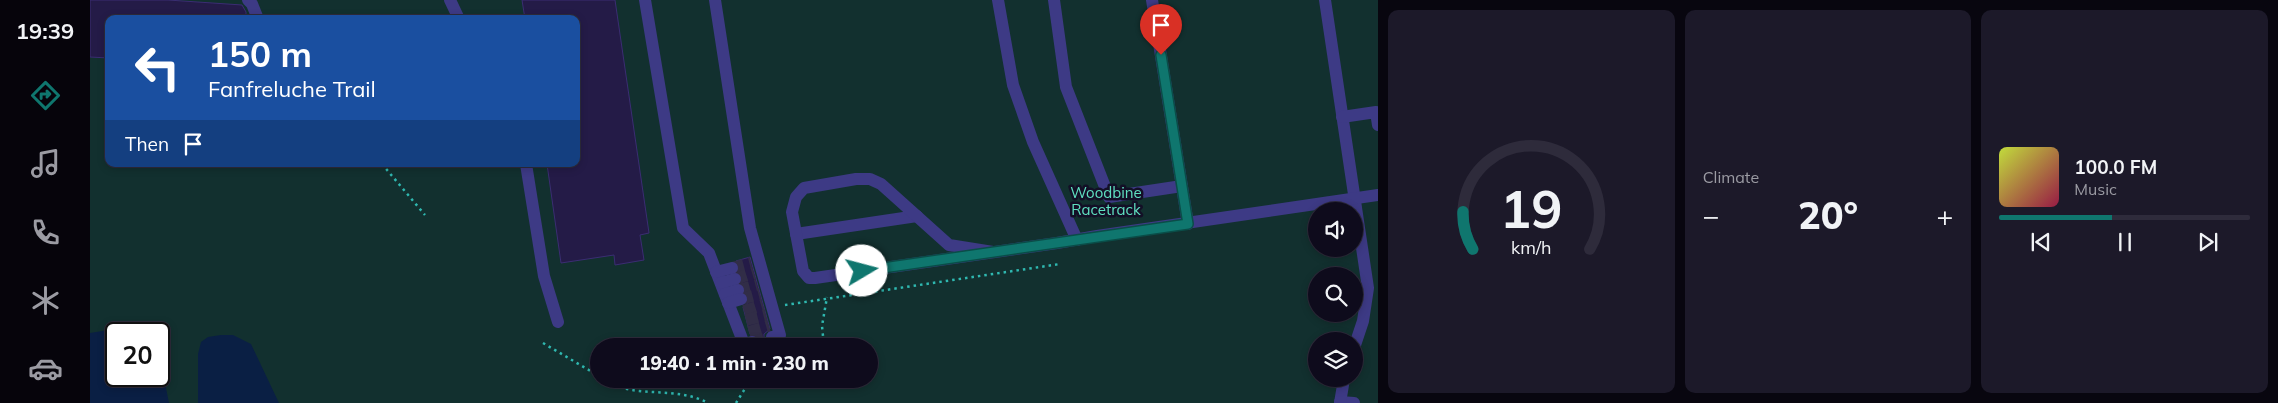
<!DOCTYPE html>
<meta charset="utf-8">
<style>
:root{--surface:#0e0b1c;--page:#1c1929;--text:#f1f3f6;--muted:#9b9ba3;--line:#2e2b3b;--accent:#0f766e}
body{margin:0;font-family:Mulish,sans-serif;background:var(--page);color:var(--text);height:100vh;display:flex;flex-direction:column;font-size:19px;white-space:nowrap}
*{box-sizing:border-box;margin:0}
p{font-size:16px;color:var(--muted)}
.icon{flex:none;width:28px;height:28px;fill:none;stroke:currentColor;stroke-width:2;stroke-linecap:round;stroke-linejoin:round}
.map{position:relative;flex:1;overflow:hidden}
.sheet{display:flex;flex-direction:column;gap:10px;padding:10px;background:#08060f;width:900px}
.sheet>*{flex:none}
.top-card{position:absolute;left:15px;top:15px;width:475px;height:152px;border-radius:10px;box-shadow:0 2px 8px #0003,0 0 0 1px var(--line);background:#1a4fa0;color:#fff;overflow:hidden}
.tools{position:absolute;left:1218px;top:202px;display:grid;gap:10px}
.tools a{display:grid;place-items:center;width:55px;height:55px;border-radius:50%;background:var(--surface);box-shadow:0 2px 8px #0003,0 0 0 1px var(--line);font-size:25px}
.speed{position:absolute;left:15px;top:322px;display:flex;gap:10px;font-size:25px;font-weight:700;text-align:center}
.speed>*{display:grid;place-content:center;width:65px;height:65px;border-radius:50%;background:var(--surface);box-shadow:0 2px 8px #0003,0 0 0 1px var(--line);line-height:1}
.speed .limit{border:2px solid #111;border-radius:8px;background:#fff;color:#111}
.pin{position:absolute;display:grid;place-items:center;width:42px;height:42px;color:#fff;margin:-51px -21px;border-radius:50% 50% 50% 0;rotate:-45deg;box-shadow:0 0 5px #0007}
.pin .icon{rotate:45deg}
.me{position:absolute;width:55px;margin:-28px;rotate:82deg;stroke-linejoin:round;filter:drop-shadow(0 0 4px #0008)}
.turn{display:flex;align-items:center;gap:18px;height:105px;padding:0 20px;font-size:22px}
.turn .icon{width:65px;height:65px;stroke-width:2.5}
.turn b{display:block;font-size:35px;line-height:42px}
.then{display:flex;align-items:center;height:48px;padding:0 20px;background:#0003;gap:10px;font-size:19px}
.big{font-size:38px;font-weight:800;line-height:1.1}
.sheet .tile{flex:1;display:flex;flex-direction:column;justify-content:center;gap:8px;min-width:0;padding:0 18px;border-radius:10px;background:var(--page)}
.sheet .dial{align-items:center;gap:0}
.dial svg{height:130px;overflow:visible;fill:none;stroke:var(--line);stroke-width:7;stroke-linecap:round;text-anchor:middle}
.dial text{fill:var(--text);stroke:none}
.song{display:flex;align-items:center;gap:15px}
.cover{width:60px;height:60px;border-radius:8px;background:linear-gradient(135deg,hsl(70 70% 55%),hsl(340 70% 35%))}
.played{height:5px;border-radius:2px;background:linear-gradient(90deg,var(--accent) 45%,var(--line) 45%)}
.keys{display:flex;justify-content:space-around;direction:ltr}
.heat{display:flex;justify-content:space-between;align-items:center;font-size:28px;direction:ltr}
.sheet .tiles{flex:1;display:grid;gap:10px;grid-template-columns:repeat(3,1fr)}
.trip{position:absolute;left:500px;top:338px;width:288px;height:50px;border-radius:25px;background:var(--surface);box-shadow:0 2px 8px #0003,0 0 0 1px var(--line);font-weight:800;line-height:50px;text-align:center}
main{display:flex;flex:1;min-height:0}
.menu{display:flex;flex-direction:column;width:90px;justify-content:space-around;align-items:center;background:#06040b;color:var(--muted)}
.menu .icon{width:35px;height:35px}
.menu .on{color:var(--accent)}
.menu b{font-size:22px;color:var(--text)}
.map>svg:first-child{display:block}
</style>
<main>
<nav class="menu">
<b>19:39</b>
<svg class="icon on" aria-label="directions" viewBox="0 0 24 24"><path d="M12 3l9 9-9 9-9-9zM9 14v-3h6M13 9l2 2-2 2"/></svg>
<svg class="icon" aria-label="music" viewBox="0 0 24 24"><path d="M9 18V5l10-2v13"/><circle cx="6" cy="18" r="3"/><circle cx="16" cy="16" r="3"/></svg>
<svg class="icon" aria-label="phone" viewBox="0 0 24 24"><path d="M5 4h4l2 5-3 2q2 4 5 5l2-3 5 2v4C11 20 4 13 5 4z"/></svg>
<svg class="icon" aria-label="climate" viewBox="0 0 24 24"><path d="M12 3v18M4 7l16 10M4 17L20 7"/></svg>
<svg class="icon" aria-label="car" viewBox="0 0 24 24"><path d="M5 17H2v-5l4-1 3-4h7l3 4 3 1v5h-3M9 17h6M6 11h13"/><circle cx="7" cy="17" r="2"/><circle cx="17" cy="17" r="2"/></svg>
</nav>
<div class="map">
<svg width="1288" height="403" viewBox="0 0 1288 403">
<rect width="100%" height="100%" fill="#130f26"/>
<path fill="#12302f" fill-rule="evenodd" d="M0 0H1288V403H0ZM19 19H486V164H19ZM1226 211H1264V249H1226ZM1226 276H1264V314H1226ZM26 334H69V376H26ZM1226 341H1264V379H1226ZM509 346H779V379H509Z"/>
<g fill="#0a1f44">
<path d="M31 328 50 334H26V376H69V353L79 403H0V333Z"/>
<path d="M131 335H143L161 344 189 403H108V354L111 342 118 337Z"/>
</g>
<g fill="#241b47" stroke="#3b2d73">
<path d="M0 0H78L152 5 156 12V19H19V58L0 57Z"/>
<path d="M432 0H525L559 233 550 235 554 260 525 265 524 255 471 263 457 164H486V19H435Z"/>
<path d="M660 257 680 329 674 334V339L677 343 685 346H669L668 337 660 334 653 307 657 304 659 297 652 283 653 277 649 272 650 266 646 261Z"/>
</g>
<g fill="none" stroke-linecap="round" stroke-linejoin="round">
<g stroke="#312d47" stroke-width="12" stroke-dasharray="12 6" stroke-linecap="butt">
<path d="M642 268 661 263"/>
<path d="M645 279 664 273"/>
<path d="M648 290 667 285"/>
<path d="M651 299 670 294"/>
<path d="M654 311 673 305"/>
<path d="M656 320 676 315"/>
<path d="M659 332 679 326"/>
<path d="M662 342 682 337"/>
</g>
<g stroke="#2fb8b0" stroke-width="2.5" stroke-dasharray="2.5 4" stroke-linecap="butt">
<path d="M292 164 335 215"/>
<path d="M695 305 970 264"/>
<path d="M453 343 509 376"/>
<path d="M725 346 733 336 732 326 737 297"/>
<path d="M512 379C543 400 585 385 618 403"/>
<path d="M646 403 661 379"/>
</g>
<g stroke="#3d3a85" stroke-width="12">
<path d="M158 0 162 4 168 19"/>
<path d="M360 0 369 19"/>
<path d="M555 0 593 228 619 253 654 344 662 342"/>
<path d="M625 0 660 228 690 335 682 337"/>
<path d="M908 0 923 85 943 142 987 240"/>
<path d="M964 0 976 87 1019 197 1092 186"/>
<path d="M1062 0 1098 224"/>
<path d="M1235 0 1278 288 1273 321 1264 348"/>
<path d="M1252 117 1286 112 1288 125"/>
<path d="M436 164 454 276 468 322"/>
<path d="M706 234 827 216"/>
<path d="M903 252 859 245 791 184 780 179H766L714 188 706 197 702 212 713 271 719 278H725L967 243 1007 236 1288 195"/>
<path d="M626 272 642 268"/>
<path d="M631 283 645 279"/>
<path d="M635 294 648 290"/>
<path d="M638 303 651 299"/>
<path d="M1250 402 1264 403"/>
<path d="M1250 403 1254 379"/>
</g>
</g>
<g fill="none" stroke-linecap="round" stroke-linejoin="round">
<defs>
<path id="route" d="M772 271 1098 224 1071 55"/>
</defs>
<use href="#route" stroke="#0a4d48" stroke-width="12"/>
<use href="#route" stroke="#0f766e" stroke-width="9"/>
</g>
<g text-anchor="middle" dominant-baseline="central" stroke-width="5" stroke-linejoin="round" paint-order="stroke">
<g font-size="15" fill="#5fe0c0" stroke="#130f26">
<text x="1016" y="192">Woodbine<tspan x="1016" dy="17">Racetrack</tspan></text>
</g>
</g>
</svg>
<div class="tools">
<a><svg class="icon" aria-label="sound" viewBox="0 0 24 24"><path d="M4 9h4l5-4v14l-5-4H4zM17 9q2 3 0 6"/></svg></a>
<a><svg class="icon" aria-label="search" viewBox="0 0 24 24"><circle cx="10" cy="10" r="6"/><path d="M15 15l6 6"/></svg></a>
<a><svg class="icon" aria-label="layers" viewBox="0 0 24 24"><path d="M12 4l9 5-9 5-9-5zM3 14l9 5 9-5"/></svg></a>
</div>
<div class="speed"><div class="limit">20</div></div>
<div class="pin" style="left:1071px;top:55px;background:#d93025"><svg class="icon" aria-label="arrive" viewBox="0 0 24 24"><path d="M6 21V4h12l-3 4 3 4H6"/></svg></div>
<svg class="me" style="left:772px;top:271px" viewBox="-20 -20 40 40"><circle r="19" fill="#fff"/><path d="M0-13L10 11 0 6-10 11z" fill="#0f766e"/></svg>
<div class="trip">19:40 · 1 min · 230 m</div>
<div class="top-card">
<div class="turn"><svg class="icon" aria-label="left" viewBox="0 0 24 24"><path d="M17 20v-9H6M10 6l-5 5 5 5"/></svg><div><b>150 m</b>Fanfreluche Trail</div></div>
<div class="then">Then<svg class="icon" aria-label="arrive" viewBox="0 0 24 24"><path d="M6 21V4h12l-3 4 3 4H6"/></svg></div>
</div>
</div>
<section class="sheet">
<div class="tiles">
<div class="tile dial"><svg viewBox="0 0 100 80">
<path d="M14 69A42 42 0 1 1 86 69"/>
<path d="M14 69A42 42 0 0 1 8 46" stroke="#0f766e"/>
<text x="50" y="56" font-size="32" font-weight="700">19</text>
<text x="50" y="72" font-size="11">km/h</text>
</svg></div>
<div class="tile"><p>Climate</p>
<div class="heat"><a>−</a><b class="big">20°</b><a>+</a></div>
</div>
<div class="tile">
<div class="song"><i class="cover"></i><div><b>100.0 FM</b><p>Music</p></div></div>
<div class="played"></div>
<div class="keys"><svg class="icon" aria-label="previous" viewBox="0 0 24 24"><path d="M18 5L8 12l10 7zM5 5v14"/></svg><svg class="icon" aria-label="pause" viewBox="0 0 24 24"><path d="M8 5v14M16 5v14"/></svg><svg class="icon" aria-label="next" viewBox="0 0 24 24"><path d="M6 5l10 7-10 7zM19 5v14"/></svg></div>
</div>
</div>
</section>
</main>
